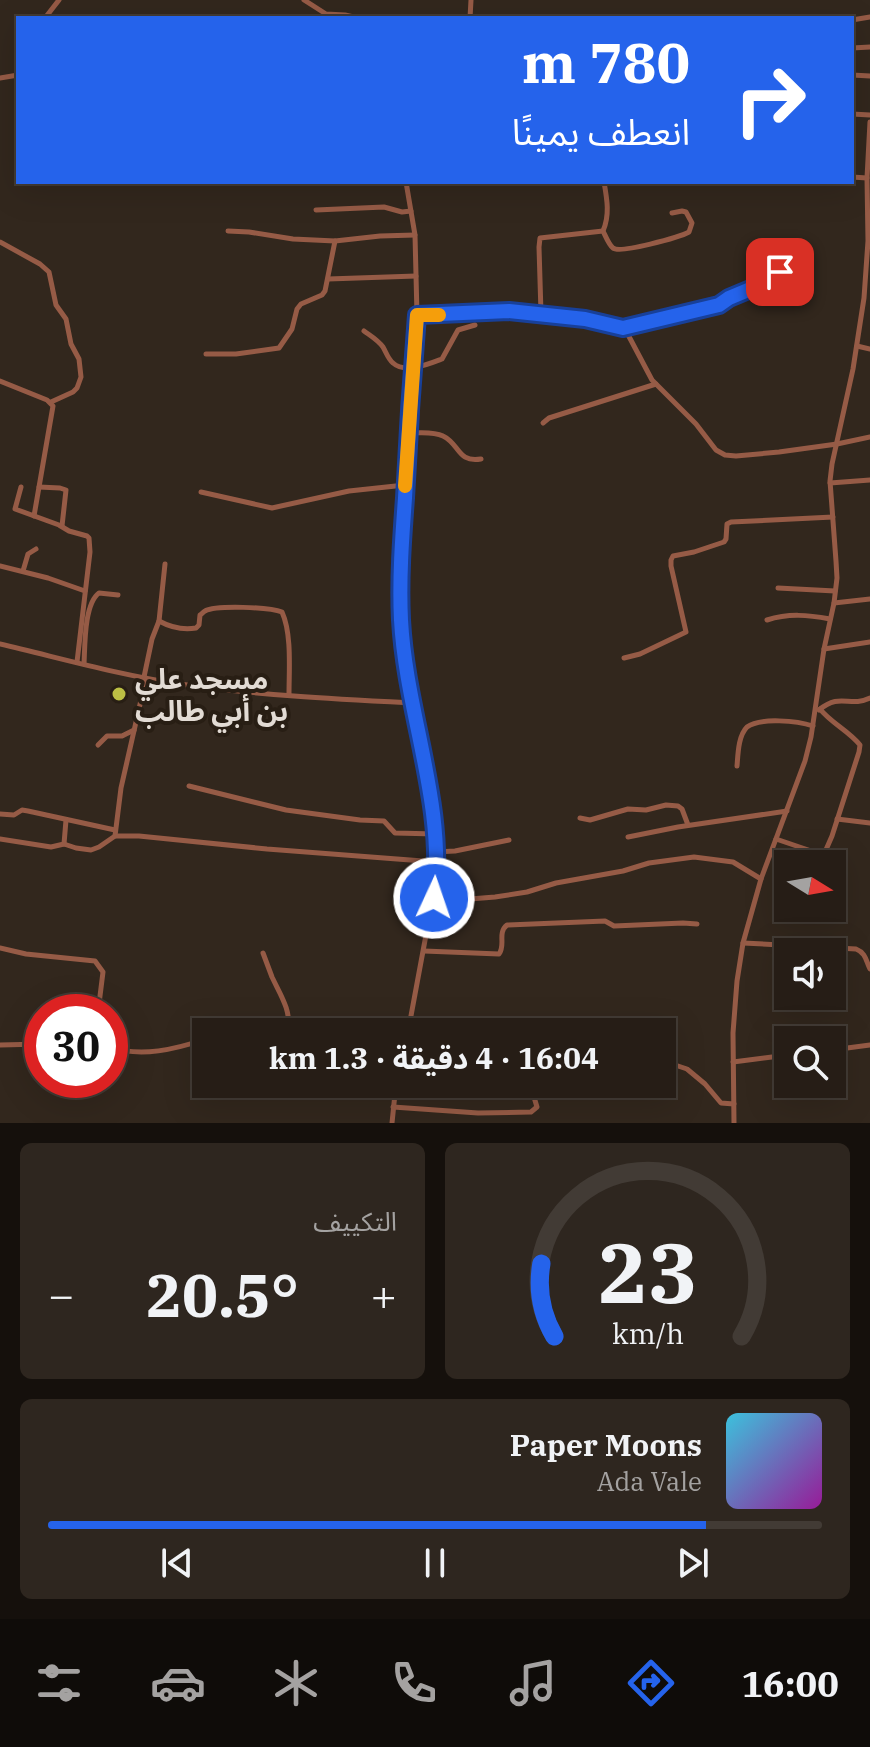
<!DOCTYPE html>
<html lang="ar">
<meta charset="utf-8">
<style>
:root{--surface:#261d16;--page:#2e261f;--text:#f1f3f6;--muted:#a4a2a1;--line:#423b35;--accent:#2563eb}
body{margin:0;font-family:"IBM Plex Serif","Noto Sans Arabic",serif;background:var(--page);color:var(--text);direction:rtl;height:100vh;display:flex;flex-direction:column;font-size:30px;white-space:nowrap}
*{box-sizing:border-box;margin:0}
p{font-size:26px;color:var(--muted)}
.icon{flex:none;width:44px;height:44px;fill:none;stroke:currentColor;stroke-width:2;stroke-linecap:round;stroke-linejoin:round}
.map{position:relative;height:1123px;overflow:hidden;direction:ltr}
.panel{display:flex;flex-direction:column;gap:20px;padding:20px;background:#15100c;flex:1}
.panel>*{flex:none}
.guide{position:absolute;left:16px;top:16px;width:838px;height:168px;border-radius:0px;box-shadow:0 8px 32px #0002,0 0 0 2px var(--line);direction:rtl;background:#2563eb;color:#fff;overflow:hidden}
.needle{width:52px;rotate:101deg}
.fabs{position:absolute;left:774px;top:850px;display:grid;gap:16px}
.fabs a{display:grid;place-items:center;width:72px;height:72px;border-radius:0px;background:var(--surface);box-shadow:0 8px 32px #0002,0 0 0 2px var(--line);font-size:40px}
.speed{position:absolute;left:24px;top:994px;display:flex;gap:16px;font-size:40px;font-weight:700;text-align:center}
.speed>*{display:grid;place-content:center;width:104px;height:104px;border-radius:50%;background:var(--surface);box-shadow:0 8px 32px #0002,0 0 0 2px var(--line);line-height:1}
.speed .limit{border:12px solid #d22;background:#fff;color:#111}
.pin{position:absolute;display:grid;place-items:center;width:68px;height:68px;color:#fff;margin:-34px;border-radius:16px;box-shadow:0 4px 12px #0006}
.me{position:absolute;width:88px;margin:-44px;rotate:3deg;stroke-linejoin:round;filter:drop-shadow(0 0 6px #0008)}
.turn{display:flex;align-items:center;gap:28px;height:168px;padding:0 32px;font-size:36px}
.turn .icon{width:104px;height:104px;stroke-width:2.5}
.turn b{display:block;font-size:56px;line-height:68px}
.big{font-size:60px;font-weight:700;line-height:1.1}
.panel .widget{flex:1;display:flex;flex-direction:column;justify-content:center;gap:12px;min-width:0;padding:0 28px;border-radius:12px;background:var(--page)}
.panel .dial{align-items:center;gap:0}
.dial svg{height:208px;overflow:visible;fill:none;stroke:var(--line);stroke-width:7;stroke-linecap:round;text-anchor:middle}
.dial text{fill:var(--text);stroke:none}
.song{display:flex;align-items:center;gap:24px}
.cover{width:96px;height:96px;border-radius:12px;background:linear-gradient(135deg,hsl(190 70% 55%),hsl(300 70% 35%))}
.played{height:8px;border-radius:4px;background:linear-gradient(90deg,var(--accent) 85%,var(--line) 85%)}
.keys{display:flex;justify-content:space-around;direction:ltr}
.heat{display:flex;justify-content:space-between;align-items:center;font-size:44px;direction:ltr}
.panel .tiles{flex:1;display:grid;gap:20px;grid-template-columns:1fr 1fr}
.widget:last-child{grid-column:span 2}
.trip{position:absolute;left:192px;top:1018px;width:484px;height:80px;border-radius:0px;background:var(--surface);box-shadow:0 8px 32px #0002,0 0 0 2px var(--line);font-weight:700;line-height:80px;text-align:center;direction:rtl}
.tab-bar{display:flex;height:128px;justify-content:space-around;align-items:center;background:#0f0c09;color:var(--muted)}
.tab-bar .icon{width:56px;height:56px}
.tab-bar .active{color:var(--accent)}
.tab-bar b{font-size:36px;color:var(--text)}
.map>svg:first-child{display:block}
</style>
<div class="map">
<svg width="870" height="1123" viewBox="0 0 870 1123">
<rect width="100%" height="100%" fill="#32271d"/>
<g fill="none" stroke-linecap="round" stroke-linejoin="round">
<g stroke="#965b46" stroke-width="5">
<path d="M304 0 326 14 345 15 358 18"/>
<path d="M45 18 59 0"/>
<path d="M470 18 471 0"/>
<path d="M852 20 870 17"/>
<path d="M852 48 870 47"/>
<path d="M852 75 870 76"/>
<path d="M0 78 18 75"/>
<path d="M852 114 870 115"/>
<path d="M852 177 867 178"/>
<path d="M406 182 415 235 417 315 401 569V622L412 703 436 834V881L408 1032"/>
<path d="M604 182C607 199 610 215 603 231 605 235 609 245 613 248 620 254 680 237 689 232L692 223 686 212 682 211 672 213"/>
<path d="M316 210 384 207 402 212 411 211"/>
<path d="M228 231 249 232 293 239 335 241 380 236 415 235"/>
<path d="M0 242 40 264 49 272 56 305 66 319 71 344 79 359 81 377 77 388 73 392 51 402"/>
<path d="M328 279 416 276"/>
<path d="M541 313 539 247 540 238 603 231"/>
<path d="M417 315C487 313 557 306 625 329L652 380 696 424 716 450 725 455 736 456 779 452 837 444 870 437"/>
<path d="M623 328 719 305 729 298 777 278 780 272 779 257"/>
<path d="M364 331C371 336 378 340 383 347 386 352 388 359 393 363 405 374 429 364 442 359L458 330 475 325"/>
<path d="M857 346 870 349"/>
<path d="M206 354H236L279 348 292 329 297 309 301 304 322 295 325 291 335 241"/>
<path d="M0 381 47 400 53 406 34 516"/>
<path d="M543 423 549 418 656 384"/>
<path d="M409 433C419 433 433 431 443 436 460 444 457 463 481 459"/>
<path d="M830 483 870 480"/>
<path d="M21 487 15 509 59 525 69 531 87 536 89 538 90 552 77 662"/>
<path d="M39 487 60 488 66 490 62 526"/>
<path d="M201 492 272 508 349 491 405 485"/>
<path d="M0 566 48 578 85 591"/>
<path d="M23 571 28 554 36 549"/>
<path d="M778 588 835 591"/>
<path d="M834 603 870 599"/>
<path d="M767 620C789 613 808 615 830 619"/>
<path d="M159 621C170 627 184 630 196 628L199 625 200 615C202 614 203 612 205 611 216 605 270 607 282 612 292 634 289 670 289 694"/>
<path d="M0 644C60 658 119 675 180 684 256 695 335 699 412 703"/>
<path d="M824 649 870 642"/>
<path d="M624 658 640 654 686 632 671 566V560L673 556 694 552 724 542 726 539 727 524 731 522 833 517"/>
<path d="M84 664C85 646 84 604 99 593L118 595"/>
<path d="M144 677 152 639 159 621 165 564"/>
<path d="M819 710C841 692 849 708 870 698"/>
<path d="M98 745 107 736H122L134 730"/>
<path d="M737 766C738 755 738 736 747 727 760 717 798 721 813 726"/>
<path d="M189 786 286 810 360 820 384 821 395 833 436 834"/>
<path d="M0 814 14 815 22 810 28 811 115 830"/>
<path d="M580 818 590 820 628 809 646 810 666 805 678 806 682 809 688 825"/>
<path d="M837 819 870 823"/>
<path d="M115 836 121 788 146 678"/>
<path d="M628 837 678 827 787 811"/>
<path d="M0 839 51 847 64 844 76 848 91 850 99 847 115 836H139L267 849 436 862"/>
<path d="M776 839 823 855 825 852 832 836 859 752 860 745C849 731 831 723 820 709"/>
<path d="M64 844 66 820"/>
<path d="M436 852 455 851 509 840"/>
<path d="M434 898 470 899 495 897 527 892 556 883 623 871 649 863 694 857 733 862 761 879"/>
<path d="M743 943 856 949C866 953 866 961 870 969"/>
<path d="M0 948 26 954 95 961 103 972 98 1012"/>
<path d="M424 951 499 954C506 945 497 933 507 925L605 921 614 926 683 923 697 924"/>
<path d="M263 953C266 961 269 969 272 977 282 998 290 1008 289 1032"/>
<path d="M237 1032H262"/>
<path d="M0 1045 42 1044"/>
<path d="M110 1047C141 1058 176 1049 206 1039"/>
<path d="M832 1050 870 1045"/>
<path d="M733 1062 788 1055"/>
<path d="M662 1066H678L687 1069 705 1084 721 1103 734 1104"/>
<path d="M274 1091H304L320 1088 395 1089"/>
<path d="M393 1107 478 1113 531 1112 537 1107 530 1084"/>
<path d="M392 1123 396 1084"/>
<path d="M734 1123 733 1033 737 981 743 943 761 879 805 761 811 737 824 649 834 603 837 578 836 561 830 481 832 464 853 369 864 298 868 241 867 178 870 122"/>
</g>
</g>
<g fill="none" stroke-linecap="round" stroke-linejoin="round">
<defs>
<path id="route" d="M434 898C446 804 406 714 401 620 399 580 402 539 405 498 408 437 412 376 417 315L509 311 585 319 623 328 719 305 729 298 777 278 780 272"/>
</defs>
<use href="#route" stroke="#184099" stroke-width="20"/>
<use href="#route" stroke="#2563eb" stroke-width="14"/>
<path stroke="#f59e0b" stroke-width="14" d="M405 486 417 315H439"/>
</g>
<circle fill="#bcbf44" stroke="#281e14" stroke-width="3" cx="119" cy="694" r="8"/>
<g text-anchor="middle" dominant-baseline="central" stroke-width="8" stroke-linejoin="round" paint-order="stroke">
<g font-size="28" font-weight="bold" fill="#e2dbd4" stroke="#281e14" text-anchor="start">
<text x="135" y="678">مسجد علي<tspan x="135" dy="32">بن أبي طالب</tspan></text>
</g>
</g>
</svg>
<div class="fabs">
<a><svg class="needle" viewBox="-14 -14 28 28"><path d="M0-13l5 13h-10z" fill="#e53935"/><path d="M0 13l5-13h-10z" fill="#a4a2a1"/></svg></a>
<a><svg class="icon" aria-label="sound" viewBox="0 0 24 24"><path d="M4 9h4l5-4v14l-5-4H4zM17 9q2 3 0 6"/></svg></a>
<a><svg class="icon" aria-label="search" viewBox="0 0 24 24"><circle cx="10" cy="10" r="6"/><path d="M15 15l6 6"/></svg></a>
</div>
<div class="speed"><div class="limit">30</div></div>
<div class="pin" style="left:780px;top:272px;background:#d93025"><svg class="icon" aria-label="arrive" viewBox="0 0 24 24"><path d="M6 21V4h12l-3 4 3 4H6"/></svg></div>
<svg class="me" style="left:434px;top:898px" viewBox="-20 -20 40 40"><circle r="17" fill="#2563eb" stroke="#fff" stroke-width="3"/><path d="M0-11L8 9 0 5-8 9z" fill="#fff"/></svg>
<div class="trip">16:04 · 4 دقيقة · 1.3 km</div>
<div class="guide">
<div class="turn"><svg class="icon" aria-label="right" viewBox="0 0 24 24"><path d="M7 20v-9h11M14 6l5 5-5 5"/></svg><div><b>780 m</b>انعطف يمينًا</div></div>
</div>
</div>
<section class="panel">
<div class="tiles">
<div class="widget dial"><svg viewBox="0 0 100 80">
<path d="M14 69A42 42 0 1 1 86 69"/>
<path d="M14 69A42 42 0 0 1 9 41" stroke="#2563eb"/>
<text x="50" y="56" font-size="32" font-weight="700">23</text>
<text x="50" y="72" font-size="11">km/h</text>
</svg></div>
<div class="widget"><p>التكييف</p>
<div class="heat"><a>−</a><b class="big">20.5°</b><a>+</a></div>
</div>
<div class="widget">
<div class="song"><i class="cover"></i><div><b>Paper Moons</b><p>Ada Vale</p></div></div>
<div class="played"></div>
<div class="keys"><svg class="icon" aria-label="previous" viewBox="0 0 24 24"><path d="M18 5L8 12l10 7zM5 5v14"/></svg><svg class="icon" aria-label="pause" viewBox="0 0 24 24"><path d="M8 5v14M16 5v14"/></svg><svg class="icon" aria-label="next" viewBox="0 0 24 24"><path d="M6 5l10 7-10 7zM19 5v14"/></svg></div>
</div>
</div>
</section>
<nav class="tab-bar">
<b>16:00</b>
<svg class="icon active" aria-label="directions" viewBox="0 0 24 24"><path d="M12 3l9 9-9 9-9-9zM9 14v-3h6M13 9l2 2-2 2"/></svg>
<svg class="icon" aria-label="music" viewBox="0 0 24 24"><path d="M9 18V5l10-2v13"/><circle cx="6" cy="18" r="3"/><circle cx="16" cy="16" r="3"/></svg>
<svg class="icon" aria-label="phone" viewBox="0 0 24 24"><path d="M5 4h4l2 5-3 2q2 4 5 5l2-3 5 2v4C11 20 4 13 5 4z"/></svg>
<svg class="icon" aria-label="climate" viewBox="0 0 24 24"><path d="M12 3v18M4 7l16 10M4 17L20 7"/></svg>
<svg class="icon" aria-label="car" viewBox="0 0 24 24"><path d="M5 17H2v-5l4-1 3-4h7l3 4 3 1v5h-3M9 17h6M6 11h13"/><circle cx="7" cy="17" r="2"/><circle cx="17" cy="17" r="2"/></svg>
<svg class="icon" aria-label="filters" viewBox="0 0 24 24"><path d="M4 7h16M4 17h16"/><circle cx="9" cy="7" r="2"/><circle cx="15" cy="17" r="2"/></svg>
</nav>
